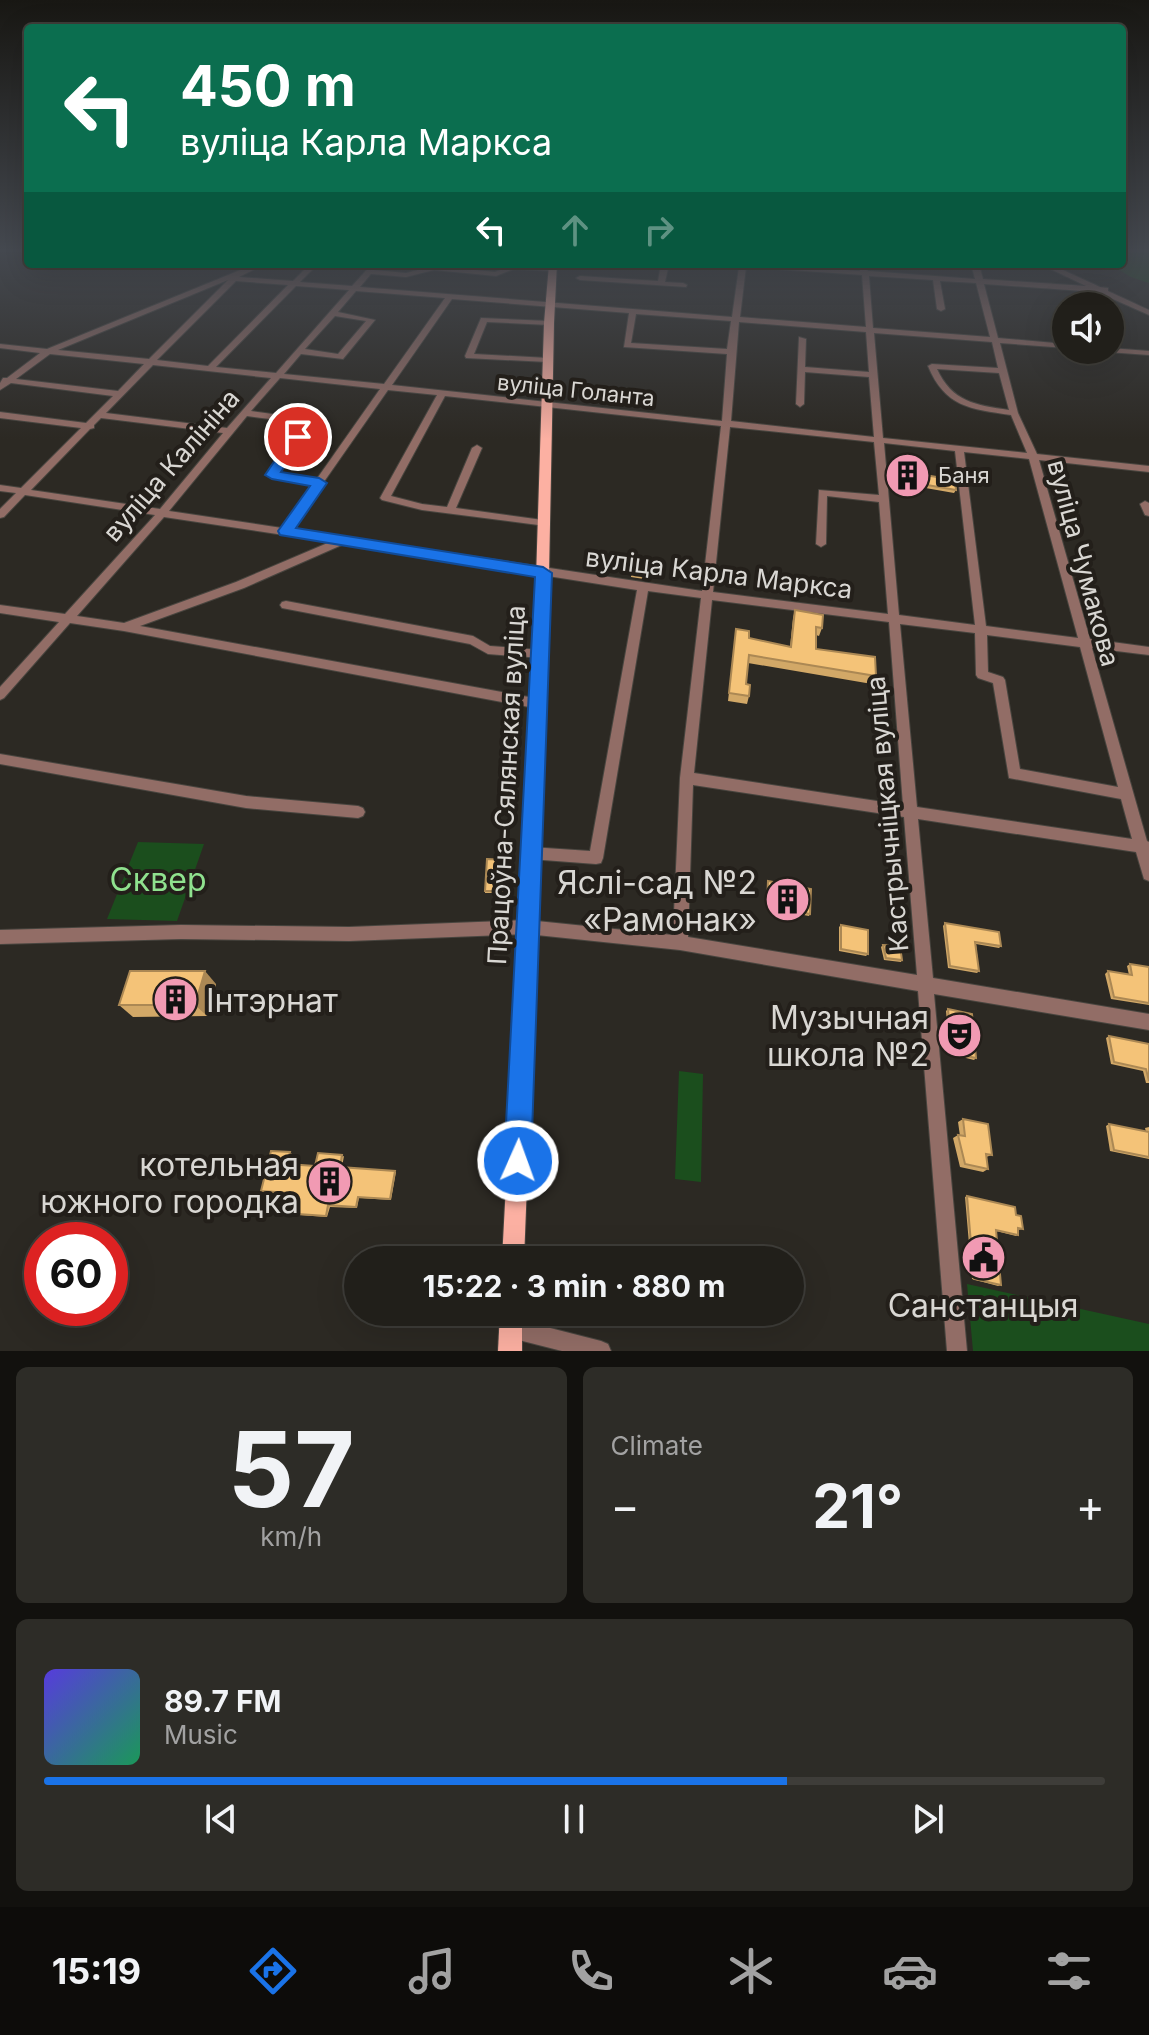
<!DOCTYPE html>
<meta charset="utf-8">
<style>
:root{--surface:#211f1a;--page:#2d2c27;--text:#f1f3f6;--muted:#a2a2a2;--line:#3e3d39;--accent:#1a73e8}
body{margin:0;font-family:Inter,sans-serif;background:var(--page);color:var(--text);height:100vh;display:flex;flex-direction:column;font-size:30px;white-space:nowrap}
*{box-sizing:border-box;margin:0}
p{font-size:26px;color:var(--muted)}
.icon{flex:none;width:44px;height:44px;fill:none;stroke:currentColor;stroke-width:2;stroke-linecap:round;stroke-linejoin:round}
.map{position:relative;height:1351px;overflow:hidden}
.details{display:flex;flex-direction:column;gap:16px;padding:16px;background:#12110e;flex:1}
.details>*{flex:none}
.banner{position:absolute;left:24px;top:24px;width:1102px;height:244px;border-radius:8px;box-shadow:0 8px 32px #0002,0 0 0 2px var(--line);background:#0b6e4f;color:#fff;overflow:hidden}
.fabs{position:absolute;left:1052px;top:292px;display:grid;gap:16px}
.fabs a{display:grid;place-items:center;width:72px;height:72px;border-radius:50%;background:var(--surface);box-shadow:0 8px 32px #0002,0 0 0 2px var(--line);font-size:40px}
.speed{position:absolute;left:24px;top:1222px;display:flex;gap:16px;font-size:40px;font-weight:700;text-align:center}
.speed>*{display:grid;place-content:center;width:104px;height:104px;border-radius:50%;background:var(--surface);box-shadow:0 8px 32px #0002,0 0 0 2px var(--line);line-height:1}
.speed .limit{border:12px solid #d22;background:#fff;color:#111}
.pin{position:absolute;display:grid;place-items:center;width:68px;height:68px;color:#fff;margin:-34px;border:4px solid #fff;border-radius:50%;box-shadow:0 2px 8px #0007}
.me{position:absolute;width:88px;margin:-44px;rotate:2deg;stroke-linejoin:round;filter:drop-shadow(0 0 6px #0008)}
.turn{display:flex;align-items:center;gap:28px;height:168px;padding:0 24px;font-size:36px}
.turn .icon{width:104px;height:104px;stroke-width:2.5}
.turn b{display:block;font-size:56px;line-height:68px}
.lanes{display:flex;align-items:center;height:76px;padding:0 24px;background:#0003;justify-content:center;gap:40px;direction:ltr}
.lanes .off{opacity:.35}
.big{font-size:60px;font-weight:700;line-height:1.1}
.details .card{flex:1;display:flex;flex-direction:column;justify-content:center;gap:12px;min-width:0;padding:0 28px;border-radius:12px;background:var(--page)}
.details .dial{align-items:center;gap:0}
.dial b{font-size:104px;line-height:1}
.song{display:flex;align-items:center;gap:24px}
.cover{width:96px;height:96px;border-radius:12px;background:linear-gradient(135deg,hsl(250 70% 55%),hsl(150 70% 35%))}
.played{height:8px;border-radius:4px;background:linear-gradient(90deg,var(--accent) 70%,var(--line) 70%)}
.keys{display:flex;justify-content:space-around;direction:ltr}
.heat{display:flex;justify-content:space-between;align-items:center;font-size:44px;direction:ltr}
.details .tiles{flex:1;display:grid;gap:16px;grid-template-columns:1fr 1fr}
.card:last-child{grid-column:span 2}
.trip{position:absolute;left:344px;top:1246px;width:460px;height:80px;border-radius:40px;background:var(--surface);box-shadow:0 8px 32px #0002,0 0 0 2px var(--line);font-weight:700;line-height:80px;text-align:center}
.menu{display:flex;height:128px;justify-content:space-around;align-items:center;background:#0d0c0a;color:var(--muted)}
.menu .icon{width:56px;height:56px}
.menu .on{color:var(--accent)}
.menu b{font-size:36px;color:var(--text)}
.map>svg:first-child{display:block}
</style>
<div class="map">
<svg width="1149" height="1351" viewBox="0 0 1149 1351">
<rect width="100%" height="100%" fill="#2c2923"/>
<g fill="#1b4e1d">
<path d="M1122 250H1149V283L1131 277 1109 264H1122Z"/>
<path d="M138 842 204 844 177 921 107 919Z"/>
<path d="M679 1071 703 1074 701 1182 675 1179Z"/>
<path d="M967 1284 1149 1324V1351H973Z"/>
</g>
<g fill="none" stroke-linecap="round" stroke-linejoin="round">
<defs>
<g id="minor">
<path d="M255 264H265L239 277 293 281 310 264H318L300 282 352 286 372 264H380L374 270 406 273 434 266 495 272 513 265 553 267H556V271L514 269 496 276 434 270 406 277 371 274 360 287 732 317 739 267 727 264H762L860 271 856 264H864L868 271 975 279 971 264H979L983 279 1086 286 1040 264H1050L1100 287 1108 288V291L1149 310V315L1097 292 984 284 998 338 1066 344V348L1000 343 1018 413 1037 454 1149 466V472L1039 460 1090 639 1149 647V655L1092 648 1147 841 1149 842V881L1144 879 1136 852 918 819 933 978 1149 1014V1030L934 994 967 1351H947L918 991 680 950 527 934 349 941 181 939 0 944V930L181 925 349 927 527 920 673 935 680 778 701 598 648 591 603 858 601 863 596 864 530 859 525 858 523 853 525 848 530 847 590 851 637 590 344 544 244 588 140 626 540 699 544 701 546 704 544 707 540 709 124 631 70 623 4 698 0 700V687L59 622 0 613V605L65 614 155 515 25 495 4 517 0 518V509L16 493 0 491V485L21 488 81 428 0 418V412L86 423 113 396 11 383 0 390V383L3 378H7L40 353 0 348V344L47 349ZM746 267 862 275 866 327 740 317ZM869 276 933 280 937 309 941 311 945 309 940 281 976 283 990 337 873 328ZM228 280 149 359 58 350ZM236 281 288 285 208 366 157 360ZM296 286 349 290 276 373 216 367ZM356 291 445 298 384 384 284 374 301 354 343 359 375 320 338 312ZM452 299 629 313 624 347 727 354 722 421 392 385ZM636 314 731 321 727 349 631 343ZM335 316 366 321 338 354 305 349ZM739 322 866 332 869 372 805 367 806 339 799 337 796 404 800 407 804 404 805 372 869 377 874 437 731 421ZM874 333 992 342 998 368 932 364 928 366C945 407 970 409 1011 415L1027 453 883 438ZM50 354 144 364 118 391 16 379ZM153 365 271 378 227 428 106 413ZM937 369 999 373 1009 410C976 405 952 402 937 369ZM280 378 380 389 316 480 278 473 303 437 296 430 303 420 302 418 251 411ZM388 390 437 395 380 498 382 500 422 510 546 526 550 525V521L456 508 482 448 477 445 472 448 447 507 422 504 391 496 445 396 721 426 702 591 291 529ZM247 416 293 422 286 430 293 437 267 475 272 478 312 485 282 528 169 511ZM101 418 223 433 160 509 31 490 90 429 94 428V425ZM730 427 874 442 879 495 819 490 816 544 821 547 826 544 827 496 879 502 888 614 713 592ZM884 443 955 451 975 625 899 615ZM964 452 1029 459 1078 638 986 626ZM164 517 330 542 236 582 124 623 77 616ZM712 600 889 622 903 805 694 773ZM900 624 975 633 976 675 978 678 993 683 1009 778 1121 799 1132 839 917 807ZM987 635 1080 647 1118 787 1020 769 1005 680 1003 677 988 672ZM693 785 904 817 917 975 688 937Z"/>
<path d="M661 264H669L665 282 683 283 687 285 686 287 580 280 576 278 580 276 658 281Z"/>
<path d="M481 318 549 321 553 323 549 325 487 322 474 354 548 358 552 360 548 362 466 358 465 356Z"/>
<path d="M1110 348 1149 351V355L1107 352 1106 350H1110Z"/>
<path d="M1145 501 1149 503V516L1145 515 1140 504Z"/>
<path d="M286 601 473 636 490 646 542 650 548 654 542 658 488 654 470 644 282 608 280 605 282 602Z"/>
<path d="M0 754 246 796 358 806 363 808 365 812 363 816 358 818 246 808 0 764Z"/>
<path d="M511 1318 601 1341 608 1344 611 1351H562L511 1338 504 1335 501 1328 504 1321Z"/>
</g>
<g id="major">
<path d="M549 264H557L554 323 547 675 524 1260H502L533 675 544 323Z"/>
<path d="M500 1312H522V1351H498Z"/>
</g>
</defs>
<use href="#minor" stroke="#48453f" stroke-width="2"/>
<use href="#major" stroke="#48453f" stroke-width="2"/>
<use href="#minor" fill="#926d66" fill-rule="evenodd"/>
<use href="#major" fill="#fcb0a2" fill-rule="evenodd"/>
</g>
<g fill="#d2a867">
<path d="M899 457 919 474 956 490 954 493 897 483Z"/>
<path d="M657 563 655 576 645 575 644 579 631 577V574Z"/>
<path d="M795 610 822 628 819 636 816 635V649L876 676 872 684 748 663 746 684 749 696 747 704 728 701 736 629 749 638 790 647 793 618Z"/>
<path d="M505 862 503 893H485V891Z"/>
<path d="M768 881 810 914 809 916 766 908Z"/>
<path d="M945 923 1001 946 999 948 976 944 979 971 977 973 948 968 943 926Z"/>
<path d="M841 925 868 954 866 956 839 951V927Z"/>
<path d="M883 945 902 960 901 962 884 960 881 947Z"/>
<path d="M1130 964 1149 967V1005L1111 999 1105 974 1108 971 1129 975 1127 966Z"/>
<path d="M216 984 207 1016 133 1017 119 1005Z"/>
<path d="M948 1009 976 1058 974 1060 950 1054 946 1011Z"/>
<path d="M1109 1036 1149 1044V1083H1146L1143 1071 1111 1064 1106 1038Z"/>
<path d="M963 1119 992 1155 986 1157 988 1169 983 1172 960 1167 953 1138 958 1135 960 1136 958 1122Z"/>
<path d="M1109 1124 1146 1132 1145 1128 1149 1127V1159L1110 1151 1106 1126Z"/>
<path d="M292 1153 289 1164 315 1166 344 1156 342 1167 396 1172 391 1200 359 1198 357 1208 330 1207 327 1217 286 1214 284 1213 288 1194 261 1191Z"/>
<path d="M967 1196 1016 1215 1023 1229 1018 1230V1235L1016 1236 996 1231 1001 1285 998 1286 972 1279 965 1197Z"/>
</g>
<path fill="#ab8854" d="M205 971 216 984 207 1016 195 1005Z"/>
<g fill="#f4c378" stroke="#ab8854" stroke-width="2">
<path d="M899 457 914 459 919 474 955 480 956 490 898 480Z"/>
<path d="M635 560 657 563 655 574 646 572 645 576 631 574Z"/>
<path d="M795 610 823 615 822 628 816 627V649L875 657 876 676 749 655 746 684 750 685 749 696 729 693 736 629 749 631V638L791 647Z"/>
<path d="M487 859 505 860 502 891H485Z"/>
<path d="M768 881 811 889 810 914 767 905Z"/>
<path d="M945 923 999 932 1001 946 975 942 979 971 950 966Z"/>
<path d="M841 925 868 930V954L841 949Z"/>
<path d="M883 945 900 946 902 960 886 958Z"/>
<path d="M1130 964 1149 967V1003L1114 997 1108 971 1132 975Z"/>
<path d="M130 971H205L195 1005H119Z"/>
<path d="M948 1009 972 1014 976 1058 952 1053Z"/>
<path d="M1109 1036 1149 1044V1081L1146 1069 1114 1062Z"/>
<path d="M963 1119 988 1124 992 1155 986 1154 988 1169 965 1164 958 1135 965 1136Z"/>
<path d="M1109 1124 1149 1132V1157L1114 1150Z"/>
<path d="M271 1151 290 1152 287 1164 315 1166 318 1153 342 1155 340 1167 395 1171 390 1199 358 1197 356 1207 328 1205 326 1216 284 1213 289 1193 261 1191Z"/>
<path d="M967 1196 1015 1207 1016 1215 1021 1216 1023 1229 1018 1228V1235L996 1230 1001 1285 974 1279Z"/>
</g>
<linearGradient id="sky" x2="0" y2="1"><stop stop-color="#181713"/><stop offset="0.57" stop-color="#454950"/><stop offset="1" stop-color="#454950" stop-opacity="0"/></linearGradient>
<rect width="1149" height="439" fill="url(#sky)"/>
<path fill="#1a73e8" stroke="#114b97" stroke-width="2" d="M298 433 305 437 281 472 319 478 327 483 296 528 543 567 552 573 531 1161 527 1170 518 1174 508 1170 504 1161 535 577 280 535 278 531 310 486 272 479 265 475 293 434Z"/>
<defs>
<symbol id="building-disc" viewBox="-11 -11 22 22"><circle r="9.5" fill="#f19ab3" stroke="#231f1a"/><path d="M-4-6H4V6H1V3H-1V6H-4ZM-2.5-4.3h1.7v1.8h-1.7ZM.8-4.3h1.7v1.8H.8ZM-2.5-1h1.7V.8h-1.7ZM.8-1h1.7V.8H.8Z" fill="#111"/></symbol>
<symbol id="theatre-disc" viewBox="-11 -11 22 22"><circle r="9.5" fill="#f19ab3" stroke="#231f1a"/><path d="M-5-5.5Q0-4 5-5.5V0Q5 5 0 6Q-5 5-5 0ZM-3.3-2.5H-1v1.5H-3.3ZM1-2.5H3.3v1.5H1ZM-2.8 1Q0 5.5 2.8 1Z" fill="#111"/></symbol>
<symbol id="civic-disc" viewBox="-11 -11 22 22"><circle r="9.5" fill="#f19ab3" stroke="#231f1a"/><path d="M-.6-6.5H3V-4.5H.6V-3L4-1V1h2V6H-6V1h2V-1L-.6-3ZM-1.2 2.5V6h2.4V2.5Z" fill="#111"/></symbol>
</defs>
<g fill-rule="evenodd">
<use href="#building-disc" x="882" y="450" width="51" height="51"/>
<use href="#building-disc" x="762" y="874" width="51" height="51"/>
<use href="#building-disc" x="150" y="974" width="51" height="51"/>
<use href="#theatre-disc" x="934" y="1010" width="51" height="51"/>
<use href="#building-disc" x="304" y="1156" width="51" height="51"/>
<use href="#civic-disc" x="958" y="1232" width="51" height="51"/>
</g>
<g text-anchor="middle" dominant-baseline="central" stroke-width="8" stroke-linejoin="round" paint-order="stroke">
<g font-size="22" fill="#d9d7d3" stroke="#231f1a">
<text transform="translate(576 390) rotate(6)">вуліца Голанта</text>
</g>
<g font-size="22" fill="#d9d7d3" stroke="#231f1a" text-anchor="start">
<text x="938" y="475">Баня</text>
</g>
<g font-size="26" fill="#d9d7d3" stroke="#231f1a">
<text transform="translate(171 465) rotate(-49)">вуліца Калініна</text>
<text transform="translate(1084 563) rotate(75)">вуліца Чумакова</text>
<text transform="translate(719 573) rotate(7)">вуліца Карла Маркса</text>
<text transform="translate(506 785) rotate(-87)">Працоўна-Сялянская вуліца</text>
<text transform="translate(887 814) rotate(-95)">Кастрычніцкая вуліца</text>
</g>
<g font-size="32" fill="#8fe18e" stroke="#231f1a">
<text x="158" y="879">Сквер</text>
</g>
<g font-size="32" fill="#d9d7d3" stroke="#231f1a" text-anchor="end">
<text x="757" y="882">Яслі-сад №2<tspan x="757" dy="37">«Рамонак»</tspan></text>
<text x="206" y="1000" text-anchor="start">Інтэрнат</text>
<text x="929" y="1017">Музычная<tspan x="929" dy="37">школа №2</tspan></text>
<text x="299" y="1164">котельная<tspan x="299" dy="37">южного городка</tspan></text>
<text x="983" y="1305" text-anchor="middle">Санстанцыя</text>
</g>
</g>
</svg>
<div class="fabs">
<a><svg class="icon" aria-label="sound" viewBox="0 0 24 24"><path d="M4 9h4l5-4v14l-5-4H4zM17 9q2 3 0 6"/></svg></a>
</div>
<div class="speed"><div class="limit">60</div></div>
<div class="pin" style="left:298px;top:437px;background:#d93025"><svg class="icon" aria-label="arrive" viewBox="0 0 24 24"><path d="M6 21V4h12l-3 4 3 4H6"/></svg></div>
<svg class="me" style="left:518px;top:1161px" viewBox="-20 -20 40 40"><circle r="17" fill="#1a73e8" stroke="#fff" stroke-width="3"/><path d="M0-11L8 9 0 5-8 9z" fill="#fff"/></svg>
<div class="trip">15:22 · 3 min · 880 m</div>
<div class="banner">
<div class="turn"><svg class="icon" aria-label="left" viewBox="0 0 24 24"><path d="M17 20v-9H6M10 6l-5 5 5 5"/></svg><div><b>450 m</b>вуліца Карла Маркса</div></div>
<div class="lanes"><svg class="icon" aria-label="left" viewBox="0 0 24 24"><path d="M17 20v-9H6M10 6l-5 5 5 5"/></svg><svg class="icon off" aria-label="ahead" viewBox="0 0 24 24"><path d="M12 20V5M6 11l6-6 6 6"/></svg><svg class="icon off" aria-label="right" viewBox="0 0 24 24"><path d="M7 20v-9h11M14 6l5 5-5 5"/></svg></div>
</div>
</div>
<section class="details">
<div class="tiles">
<div class="card dial"><b>57</b><p>km/h</p></div>
<div class="card"><p>Climate</p>
<div class="heat"><a>−</a><b class="big">21°</b><a>+</a></div>
</div>
<div class="card">
<div class="song"><i class="cover"></i><div><b>89.7 FM</b><p>Music</p></div></div>
<div class="played"></div>
<div class="keys"><svg class="icon" aria-label="previous" viewBox="0 0 24 24"><path d="M18 5L8 12l10 7zM5 5v14"/></svg><svg class="icon" aria-label="pause" viewBox="0 0 24 24"><path d="M8 5v14M16 5v14"/></svg><svg class="icon" aria-label="next" viewBox="0 0 24 24"><path d="M6 5l10 7-10 7zM19 5v14"/></svg></div>
</div>
</div>
</section>
<nav class="menu">
<b>15:19</b>
<svg class="icon on" aria-label="directions" viewBox="0 0 24 24"><path d="M12 3l9 9-9 9-9-9zM9 14v-3h6M13 9l2 2-2 2"/></svg>
<svg class="icon" aria-label="music" viewBox="0 0 24 24"><path d="M9 18V5l10-2v13"/><circle cx="6" cy="18" r="3"/><circle cx="16" cy="16" r="3"/></svg>
<svg class="icon" aria-label="phone" viewBox="0 0 24 24"><path d="M5 4h4l2 5-3 2q2 4 5 5l2-3 5 2v4C11 20 4 13 5 4z"/></svg>
<svg class="icon" aria-label="climate" viewBox="0 0 24 24"><path d="M12 3v18M4 7l16 10M4 17L20 7"/></svg>
<svg class="icon" aria-label="car" viewBox="0 0 24 24"><path d="M5 17H2v-5l4-1 3-4h7l3 4 3 1v5h-3M9 17h6M6 11h13"/><circle cx="7" cy="17" r="2"/><circle cx="17" cy="17" r="2"/></svg>
<svg class="icon" aria-label="filters" viewBox="0 0 24 24"><path d="M4 7h16M4 17h16"/><circle cx="9" cy="7" r="2"/><circle cx="15" cy="17" r="2"/></svg>
</nav>
